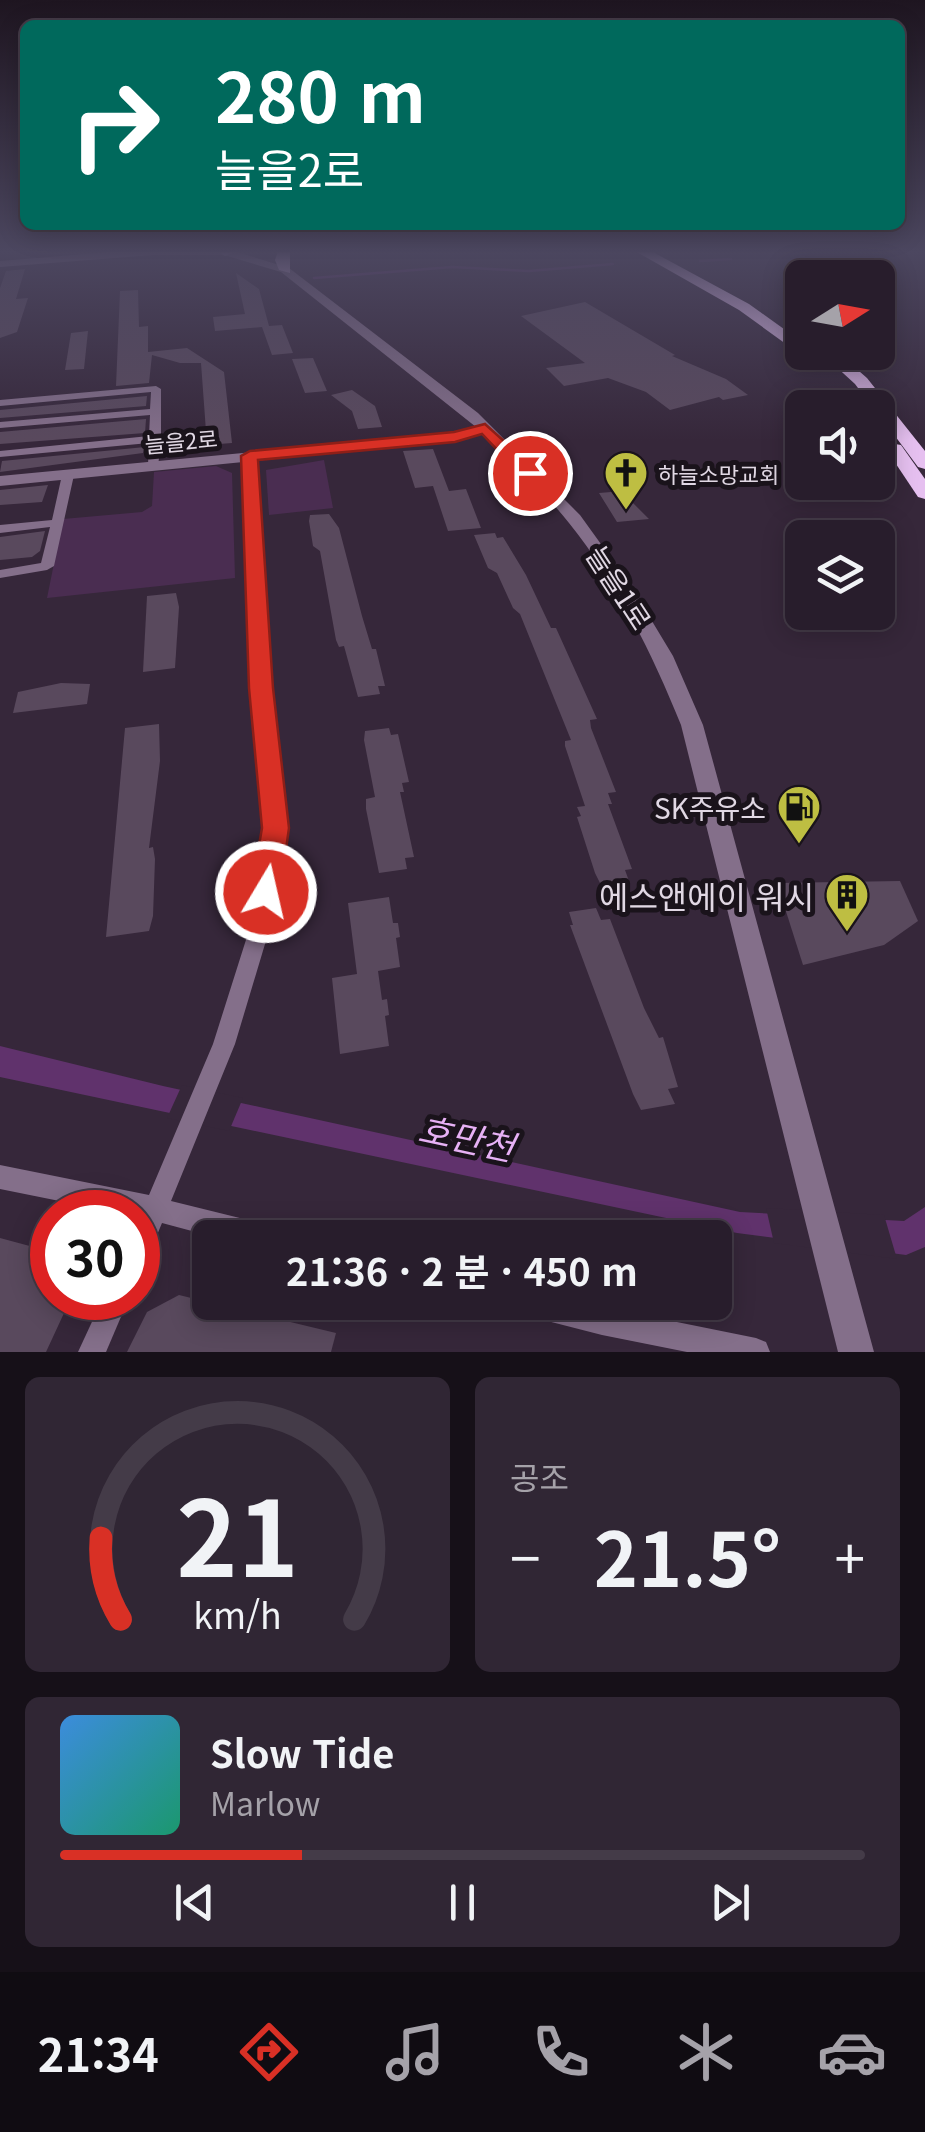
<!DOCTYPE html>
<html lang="ko">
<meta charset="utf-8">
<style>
:root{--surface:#281d2c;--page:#302634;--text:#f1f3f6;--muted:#a5a2a9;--line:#443b48;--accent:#d93025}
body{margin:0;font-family:Georgia,"Noto Sans KR",serif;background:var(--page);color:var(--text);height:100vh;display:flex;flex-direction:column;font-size:38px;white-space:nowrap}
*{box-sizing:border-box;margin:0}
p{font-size:32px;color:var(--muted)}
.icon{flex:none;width:55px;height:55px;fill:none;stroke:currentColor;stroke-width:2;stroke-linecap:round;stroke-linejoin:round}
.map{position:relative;height:1352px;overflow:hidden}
.details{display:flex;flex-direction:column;gap:25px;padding:25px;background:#161018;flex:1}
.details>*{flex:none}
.top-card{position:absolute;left:20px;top:20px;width:885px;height:210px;border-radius:15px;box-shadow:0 5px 25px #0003,0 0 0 2px var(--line);background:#00695c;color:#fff;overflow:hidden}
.needle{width:65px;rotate:79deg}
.controls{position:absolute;left:785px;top:260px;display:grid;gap:20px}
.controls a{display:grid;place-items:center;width:110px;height:110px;border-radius:15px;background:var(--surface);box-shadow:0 5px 25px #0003,0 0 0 2px var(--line);font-size:50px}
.speed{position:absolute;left:30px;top:1190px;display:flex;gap:20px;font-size:50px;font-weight:700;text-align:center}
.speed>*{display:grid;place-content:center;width:130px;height:130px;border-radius:50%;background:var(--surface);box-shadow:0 5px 25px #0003,0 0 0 2px var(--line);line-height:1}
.speed .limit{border:15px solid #d22;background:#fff;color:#111}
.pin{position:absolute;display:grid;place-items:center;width:85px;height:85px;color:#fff;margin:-42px;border:5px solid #fff;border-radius:50%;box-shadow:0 2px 10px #0007}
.me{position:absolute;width:110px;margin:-55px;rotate:9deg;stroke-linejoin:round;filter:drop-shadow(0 0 8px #0008)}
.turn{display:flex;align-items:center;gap:35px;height:210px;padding:0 30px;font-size:45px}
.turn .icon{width:130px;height:130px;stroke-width:2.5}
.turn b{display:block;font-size:70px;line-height:85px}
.big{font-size:75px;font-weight:700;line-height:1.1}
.details .tile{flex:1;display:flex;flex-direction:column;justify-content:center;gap:15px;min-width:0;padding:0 35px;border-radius:15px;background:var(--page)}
.details .dial{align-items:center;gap:0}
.dial svg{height:260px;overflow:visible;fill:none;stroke:var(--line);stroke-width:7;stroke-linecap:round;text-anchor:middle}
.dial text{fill:var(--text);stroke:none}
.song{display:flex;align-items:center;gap:30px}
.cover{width:120px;height:120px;border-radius:15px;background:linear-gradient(135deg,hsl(210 70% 55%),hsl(160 70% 35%))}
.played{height:10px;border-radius:5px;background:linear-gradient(90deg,var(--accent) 30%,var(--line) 30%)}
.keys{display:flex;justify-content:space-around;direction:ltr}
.heat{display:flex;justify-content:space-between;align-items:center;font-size:55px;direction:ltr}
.details .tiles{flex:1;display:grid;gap:25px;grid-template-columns:1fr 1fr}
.tile:last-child{grid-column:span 2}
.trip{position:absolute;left:192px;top:1220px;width:540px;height:100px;border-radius:15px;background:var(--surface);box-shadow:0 5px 25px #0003,0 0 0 2px var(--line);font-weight:700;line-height:100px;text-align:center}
.menu{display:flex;height:160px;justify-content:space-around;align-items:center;background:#100c12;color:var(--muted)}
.menu .icon{width:70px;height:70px}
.menu .on{color:var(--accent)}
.menu b{font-size:45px;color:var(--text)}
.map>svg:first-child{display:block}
</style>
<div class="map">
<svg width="925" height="1352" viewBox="0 0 925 1352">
<rect width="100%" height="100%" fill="#36273a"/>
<g fill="#4a2d51">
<path d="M324 460 333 508 269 515 266 470Z"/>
<path d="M216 466 232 473 235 578 47 598 63 519 142 512 152 506 154 472Z"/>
</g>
<path fill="#60326c" d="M0 1046 163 1086 740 1212 904 1221 925 1207V1247L906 1255 737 1233 0 1077Z"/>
<g fill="#36273a">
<path d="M182 1085 243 1098 229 1131 167 1118Z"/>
<path d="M766 1208 884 1215 897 1259 774 1243Z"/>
</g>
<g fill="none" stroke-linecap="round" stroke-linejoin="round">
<g stroke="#60326c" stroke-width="2.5">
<path d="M700 261 731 259"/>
<path d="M314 278 452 267 529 271 613 264"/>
</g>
</g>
<g fill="#59495d">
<path d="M25 269 16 299 28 298 17 332 0 338V288L6 271Z"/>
<path d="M236 273 259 289 269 326 282 325 293 353 272 355 262 327 215 331 213 317 245 314Z"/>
<path d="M138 290 139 327 148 326V352L187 348 224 372 232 443 207 445 201 363H180L152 355 149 383 116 386 120 291Z"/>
<path d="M585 302 675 355 672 356 726 379 748 395 723 400 719 397 670 410 646 392 608 378 564 386 546 368 585 363 521 316Z"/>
<path d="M88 331 84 369 65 370 71 333Z"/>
<path d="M313 358 327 391 305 393 292 359Z"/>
<path d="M352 390 375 406 382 427 358 429 352 411 331 395Z"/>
<path d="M147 396 146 406 0 418V410Z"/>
<path d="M146 419 145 433 0 444V432Z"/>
<path d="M145 447 143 453 0 472 2 461Z"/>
<path d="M433 449 449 491 466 489 481 528 448 531 433 486 415 488 403 451Z"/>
<path d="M48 485 42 502 0 505V490Z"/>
<path d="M623 491 631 501 649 519 617 522 599 493Z"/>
<path d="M329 514 339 528 362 616 372 649H376L385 686H378L380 694 358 697 344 646 339 647 336 640 320 551 313 546 309 521 310 515Z"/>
<path d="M45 531 40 551 32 557 0 560V537Z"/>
<path d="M495 533 497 538 503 537 526 575 551 628H556L597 719 590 720 591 728 616 792 608 793 612 804H608L632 869 625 870 629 881 601 885 595 873 577 817 581 816 577 807 585 806 565 746V741L571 740 520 614 513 608 497 573 488 568 474 535Z"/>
<path d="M176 593 179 607 175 668 143 672 147 596Z"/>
<path d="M61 683 90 684 87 704 13 713 18 692Z"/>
<path d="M159 724 160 761 149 848 153 847 155 859 153 916 149 931 106 937 125 728Z"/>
<path d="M389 728 391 735 398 734 409 782 402 783 404 792H400L414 857 405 858 407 869 379 873 366 809V799L375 797 364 740 365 731Z"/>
<path d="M900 881 918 921 884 945 803 965 777 883Z"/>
<path d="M389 897 393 923H398L400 937 396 938 400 967 378 971 382 1000 387 999 389 1015 385 1016 389 1046 340 1054 332 978 357 974 348 903Z"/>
<path d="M596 908 601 920 610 919 644 1008 659 1038 663 1037 678 1087 668 1089 675 1104 641 1110 633 1094 570 925H573L569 912Z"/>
<path d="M0 1238 52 1252V1298H71L46 1352H0Z"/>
<path d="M179 1295 336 1333 331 1352H127L147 1312Z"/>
</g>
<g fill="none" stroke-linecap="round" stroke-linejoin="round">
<g fill="#846f8a" fill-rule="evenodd">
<path d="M156 386 161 389V439L158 467H150L148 465 149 443 0 457V451L149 436 150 415 0 428V422L150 409 151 392 0 406V400Z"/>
<path d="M250 453 256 456 269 688 285 828 271 924 235 1044 171 1201 268 1225 277 1229 280 1238H218L162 1223 147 1259 138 1263V1212H114L0 1189V1165L149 1195 213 1044 251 924 267 828 253 688 244 456Z"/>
<path d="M68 472 74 475 54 566 47 570 0 578V570L41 563 50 527 0 533V525L52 520 62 475Z"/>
<path d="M103 1298H129L106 1352H78Z"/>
<path d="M511 1302H578L756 1338 766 1342 770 1352H687L602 1335 524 1315 515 1311Z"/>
</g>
<path fill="#846f8a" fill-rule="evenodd" d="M122 251H234L289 268 478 413 580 515 629 583 673 656 703 725 874 1352H838L681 725C652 653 618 584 569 523 544 491 511 463 483 434L455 441 0 486V476L455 433 476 427 281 272 224 255H153L0 267V261Z"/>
<g fill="#e6c0f0" fill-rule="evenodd">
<path d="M237 251 225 256 219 252V251Z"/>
<path d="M278 251H290V273L279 270 275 260Z"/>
<path d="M635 251H651L749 304 802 342V352H806H797L739 310Z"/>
<path d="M820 352H837L867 378 925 451V469L918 467 878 413V408H873L855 384Z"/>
<path d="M895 444 901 445 925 479V499L918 497 886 449Z"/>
</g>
</g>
<linearGradient id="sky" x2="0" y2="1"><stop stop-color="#1e1520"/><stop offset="0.57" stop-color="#4c4760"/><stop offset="1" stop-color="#4c4760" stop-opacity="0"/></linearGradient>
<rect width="925" height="441" fill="url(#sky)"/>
<path fill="#d93025" stroke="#8d1f18" stroke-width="2.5" d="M485 424 536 470V477H523L482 434 455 442 258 460 273 688 289 828 280 892 276 900 266 903 256 900 251 892 262 828 249 688 241 456 250 451 454 432Z"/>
<defs>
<symbol id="church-pin" viewBox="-11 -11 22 30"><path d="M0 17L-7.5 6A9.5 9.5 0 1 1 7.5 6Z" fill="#bebe42" stroke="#1a131b"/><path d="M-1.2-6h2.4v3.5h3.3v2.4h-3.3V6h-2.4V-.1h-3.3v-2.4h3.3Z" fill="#111"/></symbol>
<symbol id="fuel-pin" viewBox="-11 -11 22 30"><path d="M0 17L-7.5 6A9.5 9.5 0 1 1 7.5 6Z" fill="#bebe42" stroke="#1a131b"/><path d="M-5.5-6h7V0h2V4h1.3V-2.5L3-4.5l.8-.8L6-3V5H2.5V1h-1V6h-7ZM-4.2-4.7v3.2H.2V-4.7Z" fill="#111"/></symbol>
<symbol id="building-pin" viewBox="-11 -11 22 30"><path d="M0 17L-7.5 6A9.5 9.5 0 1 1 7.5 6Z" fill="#bebe42" stroke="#1a131b"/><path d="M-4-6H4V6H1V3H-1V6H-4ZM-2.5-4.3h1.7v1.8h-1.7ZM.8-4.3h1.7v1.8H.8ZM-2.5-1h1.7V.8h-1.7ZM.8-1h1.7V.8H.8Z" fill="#111"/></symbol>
</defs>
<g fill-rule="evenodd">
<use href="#church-pin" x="601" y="448" width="50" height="68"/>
<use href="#fuel-pin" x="774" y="782" width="50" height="68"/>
<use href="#building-pin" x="822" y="870" width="50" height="68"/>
</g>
<g text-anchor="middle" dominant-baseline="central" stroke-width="10" stroke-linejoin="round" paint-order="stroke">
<g font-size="22" fill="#e1d8e4" stroke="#1a131b">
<text transform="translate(181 440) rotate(-5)">늘을2로</text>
</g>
<g font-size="22" fill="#e1d8e4" stroke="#1a131b" text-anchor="start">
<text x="658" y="473">하늘소망교회</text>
</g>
<g font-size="28" fill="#e1d8e4" stroke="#1a131b">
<text transform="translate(620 587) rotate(57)">늘을1로</text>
</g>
<g font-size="28" fill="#e1d8e4" stroke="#1a131b" text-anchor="end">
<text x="766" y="807">SK주유소</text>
</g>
<g font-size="32" fill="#e1d8e4" stroke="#1a131b" text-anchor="end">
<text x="814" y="895">에스앤에이 워시</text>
</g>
<g font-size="35" font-style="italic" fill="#e7b1f5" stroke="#1a131b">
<text transform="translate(467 1136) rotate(12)">호만천</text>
</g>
</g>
</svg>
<div class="controls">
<a><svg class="needle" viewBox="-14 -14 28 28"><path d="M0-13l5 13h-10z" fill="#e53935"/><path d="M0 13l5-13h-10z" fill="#a5a2a9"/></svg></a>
<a><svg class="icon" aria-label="sound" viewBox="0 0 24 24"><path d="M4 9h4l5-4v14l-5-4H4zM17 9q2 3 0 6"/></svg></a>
<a><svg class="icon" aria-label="layers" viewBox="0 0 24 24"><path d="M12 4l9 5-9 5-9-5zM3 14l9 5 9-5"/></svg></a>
</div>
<div class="speed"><div class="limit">30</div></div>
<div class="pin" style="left:530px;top:473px;background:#d93025"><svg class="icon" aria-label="arrive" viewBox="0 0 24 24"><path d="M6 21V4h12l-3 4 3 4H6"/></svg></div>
<svg class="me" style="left:266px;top:892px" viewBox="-20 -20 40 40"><circle r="17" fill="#d93025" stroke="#fff" stroke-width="3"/><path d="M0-11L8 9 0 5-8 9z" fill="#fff"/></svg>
<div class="trip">21:36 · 2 분 · 450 m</div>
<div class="top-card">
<div class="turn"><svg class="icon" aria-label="right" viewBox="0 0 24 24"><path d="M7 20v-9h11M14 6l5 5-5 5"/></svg><div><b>280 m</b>늘을2로</div></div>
</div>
</div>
<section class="details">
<div class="tiles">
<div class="tile dial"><svg viewBox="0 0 100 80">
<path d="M14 69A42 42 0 1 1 86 69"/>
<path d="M14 69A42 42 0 0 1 8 44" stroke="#d93025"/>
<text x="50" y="56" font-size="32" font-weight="700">21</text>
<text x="50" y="72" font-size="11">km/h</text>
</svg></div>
<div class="tile"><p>공조</p>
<div class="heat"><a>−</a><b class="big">21.5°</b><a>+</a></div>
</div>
<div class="tile">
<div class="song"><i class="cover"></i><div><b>Slow Tide</b><p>Marlow</p></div></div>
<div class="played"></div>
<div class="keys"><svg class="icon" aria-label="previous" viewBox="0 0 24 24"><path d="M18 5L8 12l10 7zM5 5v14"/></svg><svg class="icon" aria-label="pause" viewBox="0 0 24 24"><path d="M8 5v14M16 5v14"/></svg><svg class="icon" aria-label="next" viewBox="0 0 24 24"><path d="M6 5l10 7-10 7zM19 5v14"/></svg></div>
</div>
</div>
</section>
<nav class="menu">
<b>21:34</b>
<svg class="icon on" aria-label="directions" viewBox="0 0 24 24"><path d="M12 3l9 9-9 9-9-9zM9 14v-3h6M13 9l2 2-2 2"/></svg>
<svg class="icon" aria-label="music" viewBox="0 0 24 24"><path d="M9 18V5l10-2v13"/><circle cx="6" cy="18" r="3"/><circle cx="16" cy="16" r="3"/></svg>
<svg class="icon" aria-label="phone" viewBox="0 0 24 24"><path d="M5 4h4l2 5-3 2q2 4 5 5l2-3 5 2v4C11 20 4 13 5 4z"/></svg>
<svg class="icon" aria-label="climate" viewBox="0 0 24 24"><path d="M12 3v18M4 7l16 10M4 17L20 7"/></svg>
<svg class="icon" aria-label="car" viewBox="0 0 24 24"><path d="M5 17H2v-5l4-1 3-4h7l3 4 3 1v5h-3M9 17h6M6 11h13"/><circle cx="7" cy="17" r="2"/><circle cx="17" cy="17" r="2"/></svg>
</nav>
